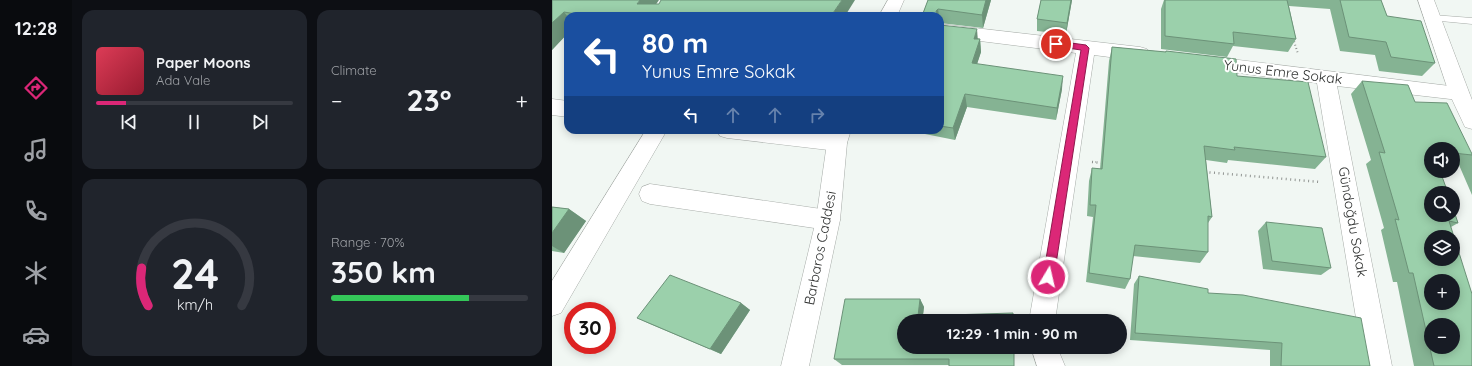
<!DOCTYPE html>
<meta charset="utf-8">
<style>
:root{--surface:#171b24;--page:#20242c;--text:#f1f3f6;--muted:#9ea1a6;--line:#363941;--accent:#db2777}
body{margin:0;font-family:Quicksand,sans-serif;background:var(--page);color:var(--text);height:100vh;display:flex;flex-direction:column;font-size:15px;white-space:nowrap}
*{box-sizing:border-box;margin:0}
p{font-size:13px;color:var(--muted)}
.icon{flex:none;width:22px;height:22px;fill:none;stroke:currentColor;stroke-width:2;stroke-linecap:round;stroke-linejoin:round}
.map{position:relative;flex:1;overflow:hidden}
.drawer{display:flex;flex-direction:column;gap:10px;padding:10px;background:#0d0f14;width:480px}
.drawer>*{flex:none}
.hud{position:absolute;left:12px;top:12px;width:380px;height:122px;border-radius:12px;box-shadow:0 2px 10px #0003;background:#1a4fa0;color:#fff;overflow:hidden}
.buttons{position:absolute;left:872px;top:142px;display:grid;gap:8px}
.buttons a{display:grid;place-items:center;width:36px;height:36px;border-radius:50%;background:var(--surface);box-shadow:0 2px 10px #0003;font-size:20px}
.speed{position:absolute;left:12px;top:302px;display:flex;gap:8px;font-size:20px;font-weight:700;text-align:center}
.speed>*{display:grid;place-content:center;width:52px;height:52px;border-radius:50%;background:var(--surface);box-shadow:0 2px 10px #0003;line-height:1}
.speed .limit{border:6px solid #d22;background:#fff;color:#111}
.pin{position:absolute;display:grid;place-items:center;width:34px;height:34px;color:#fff;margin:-17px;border:2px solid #fff;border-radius:50%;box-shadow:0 1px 4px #0007}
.me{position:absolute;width:44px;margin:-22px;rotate:9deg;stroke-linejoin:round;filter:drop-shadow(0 0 3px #0008)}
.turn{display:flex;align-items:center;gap:14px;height:84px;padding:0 12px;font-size:18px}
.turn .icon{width:52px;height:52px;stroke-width:2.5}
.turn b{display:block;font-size:28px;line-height:34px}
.lanes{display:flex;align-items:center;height:38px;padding:0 12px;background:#0003;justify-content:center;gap:20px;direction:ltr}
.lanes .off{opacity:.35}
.big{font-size:30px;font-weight:800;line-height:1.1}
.drawer .tile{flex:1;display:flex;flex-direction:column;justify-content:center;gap:6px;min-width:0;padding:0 14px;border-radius:12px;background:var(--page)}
.drawer .dial{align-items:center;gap:0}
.dial svg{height:104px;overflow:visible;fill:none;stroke:var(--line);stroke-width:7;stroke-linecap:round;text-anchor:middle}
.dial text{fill:var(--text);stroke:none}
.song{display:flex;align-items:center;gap:12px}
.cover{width:48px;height:48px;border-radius:6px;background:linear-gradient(135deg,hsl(350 70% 55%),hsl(350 70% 35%))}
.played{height:4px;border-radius:2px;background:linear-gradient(90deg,var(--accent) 15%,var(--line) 15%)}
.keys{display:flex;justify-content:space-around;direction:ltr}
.heat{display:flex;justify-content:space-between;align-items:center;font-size:22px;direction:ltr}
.charge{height:6px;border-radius:3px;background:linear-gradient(90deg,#34c759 70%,var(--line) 0)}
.drawer .tiles{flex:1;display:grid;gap:10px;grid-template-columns:repeat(2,1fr)}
.trip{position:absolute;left:345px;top:314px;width:230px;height:40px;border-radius:20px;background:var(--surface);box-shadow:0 2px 10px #0003;font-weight:800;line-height:40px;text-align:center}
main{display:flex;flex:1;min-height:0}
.tab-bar{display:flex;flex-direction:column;width:72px;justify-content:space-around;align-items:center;background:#090b0e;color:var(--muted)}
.tab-bar .icon{width:28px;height:28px}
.tab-bar .active{color:var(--accent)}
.tab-bar b{font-size:18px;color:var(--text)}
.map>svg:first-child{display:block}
</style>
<main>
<nav class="tab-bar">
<b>12:28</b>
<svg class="icon active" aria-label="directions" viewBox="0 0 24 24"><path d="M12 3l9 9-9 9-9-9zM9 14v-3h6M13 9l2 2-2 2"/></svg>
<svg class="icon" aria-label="music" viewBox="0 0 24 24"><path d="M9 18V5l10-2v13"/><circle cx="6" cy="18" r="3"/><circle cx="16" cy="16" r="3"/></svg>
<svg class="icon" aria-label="phone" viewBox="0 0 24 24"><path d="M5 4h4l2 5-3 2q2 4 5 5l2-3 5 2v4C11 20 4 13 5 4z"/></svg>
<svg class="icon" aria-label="climate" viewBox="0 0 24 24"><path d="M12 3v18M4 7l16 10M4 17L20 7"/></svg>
<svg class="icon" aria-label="car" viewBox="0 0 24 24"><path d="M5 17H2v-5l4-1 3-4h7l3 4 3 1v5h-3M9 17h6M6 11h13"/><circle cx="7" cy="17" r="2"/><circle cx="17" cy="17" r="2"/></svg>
</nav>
<section class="drawer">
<div class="tiles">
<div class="tile">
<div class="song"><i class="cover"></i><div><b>Paper Moons</b><p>Ada Vale</p></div></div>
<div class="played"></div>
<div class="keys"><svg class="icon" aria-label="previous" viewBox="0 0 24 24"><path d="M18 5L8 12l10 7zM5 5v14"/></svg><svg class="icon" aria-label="pause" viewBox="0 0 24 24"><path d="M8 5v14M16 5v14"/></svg><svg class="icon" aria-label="next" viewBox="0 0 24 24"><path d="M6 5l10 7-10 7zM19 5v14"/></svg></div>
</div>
<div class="tile"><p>Climate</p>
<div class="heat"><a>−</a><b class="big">23°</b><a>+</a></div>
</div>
<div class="tile dial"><svg viewBox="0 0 100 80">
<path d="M14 69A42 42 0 1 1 86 69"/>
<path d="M14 69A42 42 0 0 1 9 40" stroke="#db2777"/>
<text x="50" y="56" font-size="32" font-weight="700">24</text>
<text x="50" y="72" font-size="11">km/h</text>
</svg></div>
<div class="tile"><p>Range · 70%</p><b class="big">350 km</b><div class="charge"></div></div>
</div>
</section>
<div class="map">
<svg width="920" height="366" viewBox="0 0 920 366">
<rect width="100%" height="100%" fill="#f1f7f3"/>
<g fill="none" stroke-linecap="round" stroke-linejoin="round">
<defs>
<path id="lane" d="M881 15 920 18V24L878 20V16Z"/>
<g id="street">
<path d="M388 24 588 47 595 49 597 54 595 59 588 61 542 55 503 321H477L524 53 388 36Z"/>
<path d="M654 56 914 88 917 93 914 98 907 100 785 86 840 366H812L765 83 647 68 645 63 647 58Z"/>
<path d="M0 99 16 101V117L0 115Z"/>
<path d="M94 130H115L9 313 0 316V281Z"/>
<path d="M165 130C204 130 255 125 292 137L295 143 292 149 285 151 175 138 168 136Z"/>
<path d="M98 184 276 210 284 213 288 220 284 227 276 230 98 204 90 201 87 194 90 187Z"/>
<path d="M479 347H505L513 366H485Z"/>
</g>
<g id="secondary">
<path d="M336 0H352L345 16H327Z"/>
<path d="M866 0H882L920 100V129L913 127 897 93Z"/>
<path d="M279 130H299L295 143 288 220 257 366H229L264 220 275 143Z"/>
</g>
</defs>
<use href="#lane" stroke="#a6aba7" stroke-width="1"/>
<use href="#street" stroke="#a6aba7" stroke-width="1"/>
<use href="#secondary" stroke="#a6aba7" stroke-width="1"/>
<g stroke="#909491" stroke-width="2" stroke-dasharray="1 2.5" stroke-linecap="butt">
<path d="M741 38 746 54"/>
<path d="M540 162H544"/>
</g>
<g stroke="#909491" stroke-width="2.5" stroke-dasharray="1 3.5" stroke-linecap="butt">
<path d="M540 162 551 163"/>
<path d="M653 172 768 182"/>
</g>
<use href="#lane" fill="#fff" fill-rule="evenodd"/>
<use href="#street" fill="#fff" fill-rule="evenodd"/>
<use href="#secondary" fill="#fff" fill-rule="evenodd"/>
</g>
<g fill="#85b393">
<path d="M0 0 104 4 293 16H16V33L0 50Z"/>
<path d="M376 0H439L431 28 388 23V16H370Z"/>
<path d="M489 0H520L514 34 485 31V19Z"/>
<path d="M612 0H829L835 16 883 63 870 76 827 71 823 55 788 51 778 9 737 6 744 39 736 52 681 46 675 57 609 49V9Z"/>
<path d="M388 25 428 39 429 52 425 64 510 89 504 120 415 107 403 140 363 132 362 130H388Z"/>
<path d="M560 47 613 52 614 51 685 76 774 157 763 169 676 160 675 163 654 160 660 217 656 223V252L648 263 581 256 578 279 573 289 534 282 541 217 535 216 537 181 540 168 548 169 557 61Z"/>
<path d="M810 81 863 102 920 154V195L907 165 905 167H901V149H879L906 223 899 227 920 366H862L845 282H841L829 230 832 228 814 164 819 160 799 94Z"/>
<path d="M0 207 17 209 34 221 12 253 0 251Z"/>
<path d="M714 222 779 268 769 275 711 269 706 231Z"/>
<path d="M587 276 656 293 818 366H718V350L578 340 582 284Z"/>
<path d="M368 299 372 307 371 316 462 366 397 365H290L282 359Z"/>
<path d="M189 303 198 310 169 354 98 324 85 318Z"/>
</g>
<g fill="#6c9278">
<path d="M88 0H107L96 16 85 4Z"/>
<path d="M290 0H303L293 16H279Z"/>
<path d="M434 0H439L431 28 430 15Z"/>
<path d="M519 0H520L514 34 515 23Z"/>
<path d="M386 9 387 16H385L384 11Z"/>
<path d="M12 12 16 17V33L0 50V23Z"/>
<path d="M425 29 426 42 422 39Z"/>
<path d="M428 39 429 52 421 76 420 63Z"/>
<path d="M511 76 510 89 504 120 505 108Z"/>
<path d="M413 94 415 107 403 140 401 128Z"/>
<path d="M17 209 34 221 12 253 0 246V233Z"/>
<path d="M368 299 372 307 370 321 366 316Z"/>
<path d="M189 303 198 310 169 354 158 349Z"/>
</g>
<g fill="#9bd0ab" stroke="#6c9278" fill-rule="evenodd">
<path d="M0 0H88L85 4H107L109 0H290L279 16H71L65 15 64 16H36L12 12 0 23Z"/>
<path d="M376 0H434L430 15 386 9 384 11 385 16H370Z"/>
<path d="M489 0H519L515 23 485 19Z"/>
<path d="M613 0H735L744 39 681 32 682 44 613 36Z"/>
<path d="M788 0H829L835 16 869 21 883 63 839 57 834 42 797 37Z"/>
<path d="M388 25 425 29 422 39H428L420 63 511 76 505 108 413 94 401 128 388 126Z"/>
<path d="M560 47 614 52V51L684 59 685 76 756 82 774 157 682 147 683 150 652 146 660 217 656 216V252L583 245 578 279 537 273 544 205H538L540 168 550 169Z"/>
<path d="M810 81 856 85 863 102 895 103 920 154V155L901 153V149H879V171H888L896 193H879V215H901V208L906 223 897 221 920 294V366H882L861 273H857L843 219 847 220 827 152 833 153ZM879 237H901V259H879ZM879 281H901V303H879ZM879 325H901V347H879Z"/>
<path d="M0 207 17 209 0 233Z"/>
<path d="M714 222 770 228 779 268 720 261Z"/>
<path d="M118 275 189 303 158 349 85 318Z"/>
<path d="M587 276 656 289V293L691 295 809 318 818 366H729L730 343 583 333Z"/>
<path d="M293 299H368L366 316 461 313V321H352V347H462V366H397V359H282Z"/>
</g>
<path fill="#db2777" stroke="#8e194d" d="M504 41 534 45 537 48 502 277 500 280 496 282 493 280 491 277 529 50 502 46 501 44Z"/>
<g text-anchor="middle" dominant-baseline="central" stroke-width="4" stroke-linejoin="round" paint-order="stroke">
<g font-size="14" fill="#2f3130" stroke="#fff">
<text transform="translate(731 72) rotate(7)">Yunus Emre Sokak</text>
<text transform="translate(801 222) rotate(80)">Gündoğdu Sokak</text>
<text transform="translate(268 248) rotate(-79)">Barbaros Caddesi</text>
</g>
</g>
</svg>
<div class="buttons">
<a><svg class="icon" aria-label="sound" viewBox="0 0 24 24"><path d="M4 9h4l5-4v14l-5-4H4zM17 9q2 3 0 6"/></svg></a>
<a><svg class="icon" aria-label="search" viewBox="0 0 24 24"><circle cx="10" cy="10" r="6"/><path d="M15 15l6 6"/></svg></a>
<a><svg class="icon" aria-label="layers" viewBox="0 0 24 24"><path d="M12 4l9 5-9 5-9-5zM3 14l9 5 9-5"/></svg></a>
<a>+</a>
<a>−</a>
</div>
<div class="speed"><div class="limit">30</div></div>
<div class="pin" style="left:504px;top:44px;background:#d93025"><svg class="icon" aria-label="arrive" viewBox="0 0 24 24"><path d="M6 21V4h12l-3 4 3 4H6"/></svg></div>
<svg class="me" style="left:496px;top:277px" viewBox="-20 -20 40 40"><circle r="17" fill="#db2777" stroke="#fff" stroke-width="3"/><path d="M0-11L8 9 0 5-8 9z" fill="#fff"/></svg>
<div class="trip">12:29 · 1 min · 90 m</div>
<div class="hud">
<div class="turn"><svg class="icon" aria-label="left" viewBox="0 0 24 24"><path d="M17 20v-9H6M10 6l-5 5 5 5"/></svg><div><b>80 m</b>Yunus Emre Sokak</div></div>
<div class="lanes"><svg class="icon" aria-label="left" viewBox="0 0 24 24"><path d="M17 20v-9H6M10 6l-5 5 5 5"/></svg><svg class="icon off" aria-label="ahead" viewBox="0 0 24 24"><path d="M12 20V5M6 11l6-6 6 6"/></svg><svg class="icon off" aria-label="ahead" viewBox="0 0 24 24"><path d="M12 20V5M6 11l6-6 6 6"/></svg><svg class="icon off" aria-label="right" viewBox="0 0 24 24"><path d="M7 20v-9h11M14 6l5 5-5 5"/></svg></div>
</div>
</div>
</main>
